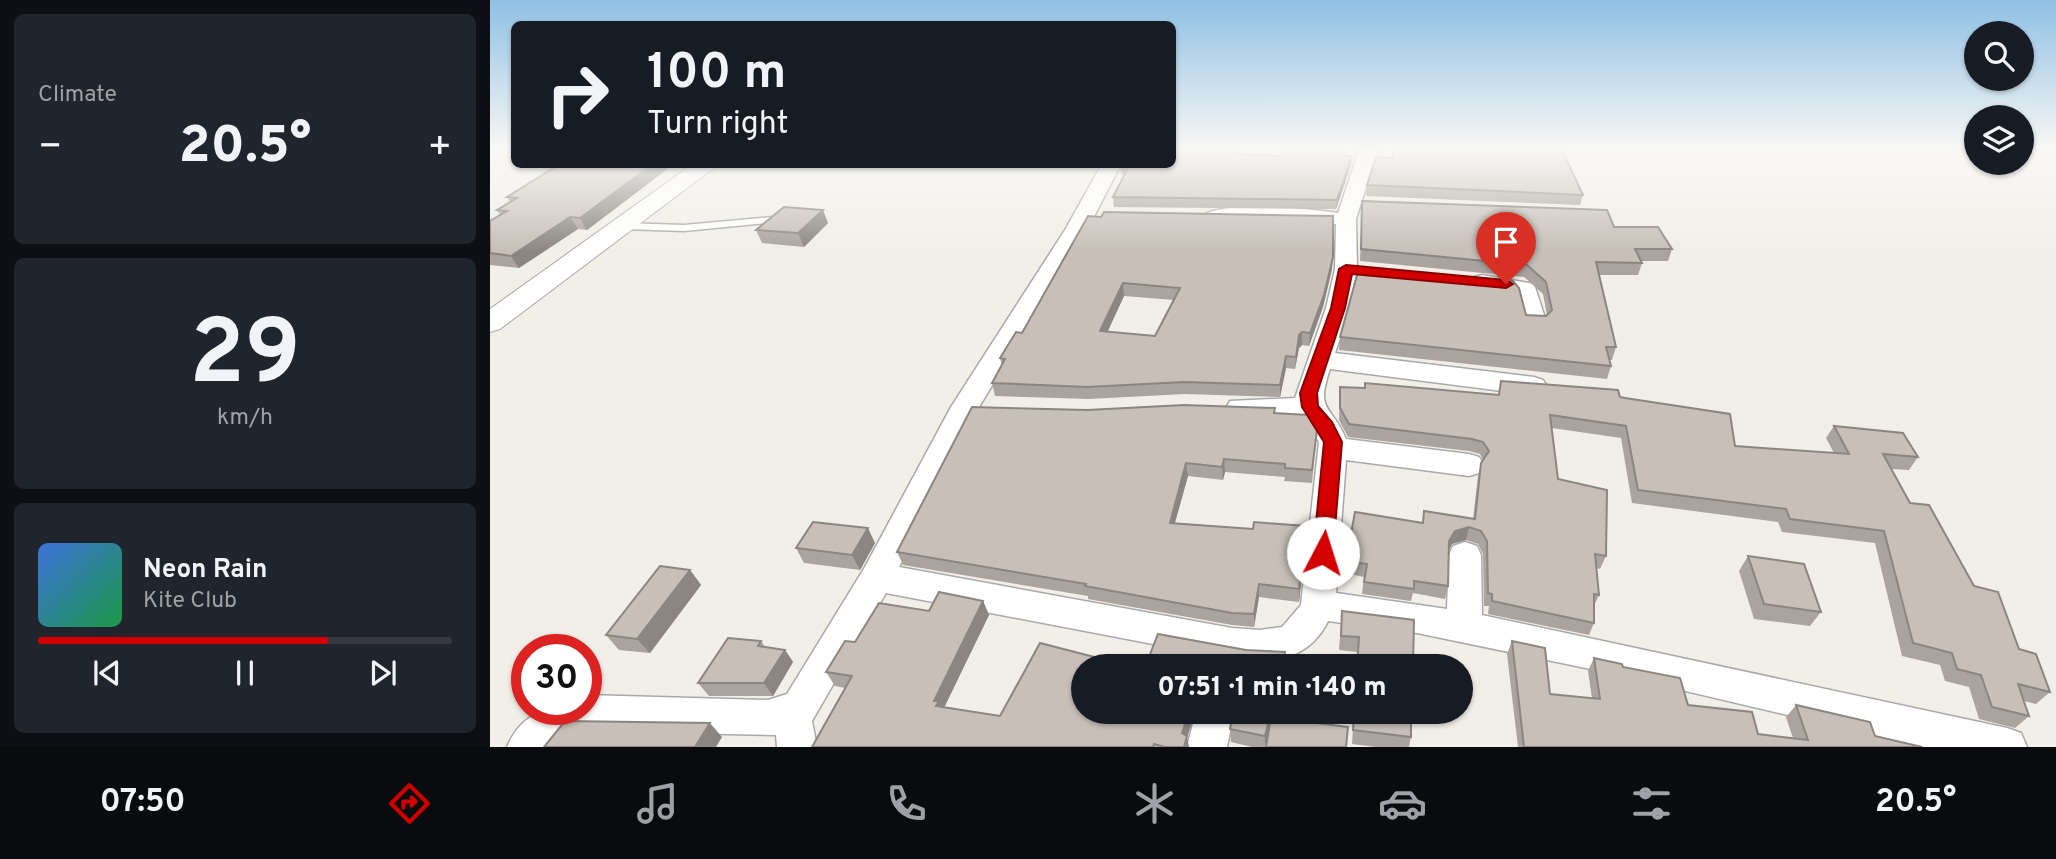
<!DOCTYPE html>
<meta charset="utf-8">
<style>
:root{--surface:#171b24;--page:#20242c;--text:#f1f3f6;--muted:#9ea1a6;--line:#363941;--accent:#d40000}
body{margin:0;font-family:Overpass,sans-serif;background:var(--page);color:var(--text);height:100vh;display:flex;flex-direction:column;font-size:26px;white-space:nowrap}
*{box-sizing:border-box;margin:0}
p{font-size:23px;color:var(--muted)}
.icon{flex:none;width:38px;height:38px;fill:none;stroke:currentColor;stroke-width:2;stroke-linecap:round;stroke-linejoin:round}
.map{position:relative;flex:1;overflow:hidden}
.details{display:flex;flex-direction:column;gap:14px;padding:14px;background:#0d0f14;width:490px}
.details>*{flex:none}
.guide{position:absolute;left:21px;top:21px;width:665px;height:147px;border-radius:10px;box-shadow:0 2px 5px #0004;background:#171b24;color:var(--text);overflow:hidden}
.fabs{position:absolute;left:1474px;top:21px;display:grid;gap:14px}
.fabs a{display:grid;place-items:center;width:70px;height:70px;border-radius:50%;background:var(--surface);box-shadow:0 2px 5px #0004;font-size:35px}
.speed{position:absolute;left:21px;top:634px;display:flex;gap:14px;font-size:35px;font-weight:700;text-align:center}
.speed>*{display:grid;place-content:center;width:91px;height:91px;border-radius:50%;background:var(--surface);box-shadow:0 2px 5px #0004;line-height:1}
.speed .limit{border:10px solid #d22;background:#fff;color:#111}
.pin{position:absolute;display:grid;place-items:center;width:60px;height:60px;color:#fff;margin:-72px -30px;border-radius:50% 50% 50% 0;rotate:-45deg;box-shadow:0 0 7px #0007}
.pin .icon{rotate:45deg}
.me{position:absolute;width:77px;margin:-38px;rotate:5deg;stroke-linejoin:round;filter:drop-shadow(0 0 5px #0008)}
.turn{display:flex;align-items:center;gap:24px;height:147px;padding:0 21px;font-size:32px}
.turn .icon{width:91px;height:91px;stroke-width:2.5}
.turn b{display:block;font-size:49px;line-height:60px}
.big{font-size:52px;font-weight:800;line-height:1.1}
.details .widget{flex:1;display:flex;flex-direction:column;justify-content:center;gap:10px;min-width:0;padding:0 24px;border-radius:10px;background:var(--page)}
.details .dial{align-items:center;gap:0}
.dial b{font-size:91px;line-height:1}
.song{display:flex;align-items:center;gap:21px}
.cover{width:84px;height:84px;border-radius:10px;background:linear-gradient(135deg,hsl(220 70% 55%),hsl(140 70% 35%))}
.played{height:7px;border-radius:4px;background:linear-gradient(90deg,var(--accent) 70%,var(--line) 70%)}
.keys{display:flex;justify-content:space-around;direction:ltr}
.heat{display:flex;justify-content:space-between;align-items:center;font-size:38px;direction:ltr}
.trip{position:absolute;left:581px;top:654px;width:402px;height:70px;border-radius:35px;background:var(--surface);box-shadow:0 2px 5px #0004;font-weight:800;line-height:70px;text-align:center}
.tabs{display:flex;height:112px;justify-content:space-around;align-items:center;background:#090b0e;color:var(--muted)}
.tabs .icon{width:49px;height:49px}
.tabs .selected{color:var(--accent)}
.tabs b{font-size:32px;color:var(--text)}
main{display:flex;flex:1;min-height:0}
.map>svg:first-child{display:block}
</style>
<main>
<section class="details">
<div class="widget"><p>Climate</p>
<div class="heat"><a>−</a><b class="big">20.5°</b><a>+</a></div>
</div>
<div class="widget dial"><b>29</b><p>km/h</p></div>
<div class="widget">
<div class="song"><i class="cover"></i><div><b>Neon Rain</b><p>Kite Club</p></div></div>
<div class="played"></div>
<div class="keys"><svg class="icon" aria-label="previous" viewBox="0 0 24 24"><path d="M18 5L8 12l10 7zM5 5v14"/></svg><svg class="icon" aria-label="pause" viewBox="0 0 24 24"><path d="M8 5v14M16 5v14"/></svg><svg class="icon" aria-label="next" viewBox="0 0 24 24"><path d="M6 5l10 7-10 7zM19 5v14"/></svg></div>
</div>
</section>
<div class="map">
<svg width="1566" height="747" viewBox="0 0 1566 747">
<rect width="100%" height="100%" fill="#f2efe9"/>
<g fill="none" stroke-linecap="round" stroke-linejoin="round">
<defs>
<path id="service" d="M293 216 296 217V221L194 231 133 229 128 226 133 223 194 225Z"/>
<g id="minor">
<path d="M870 148H888L866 219 867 269 860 308 845 353 1044 377 1053 380 1057 386 1053 392 1044 395 840 369C825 413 841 403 856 439L979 454 989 457 994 465 989 473 979 476 856 460 846 593 957 609 959 555 963 546 975 542 987 546 991 555 992 615 1517 728 1531 733 1537 747H1434L1115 672 927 633 838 621C822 654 792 663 757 662L396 593 322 721 327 747H287L286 735 91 731 79 736 66 747H17C34 708 59 709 96 709V695L278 700 297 694 375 567 461 407 575 230 612 164H631L597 230 489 407 409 567 742 628 770 630 792 627 811 605 829 442 813 416 750 417 740 415 736 408 740 401 805 398 836 308 845 269 846 224 764 219 722 223 712 217C724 200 826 209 848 213Z"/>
<path d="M992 275 1044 284 1056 321 1053 326H1035L1026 294 984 287 980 282 984 277Z"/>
<path d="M706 712H744L737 747H697Z"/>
</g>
<path id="tertiary" d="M203 164H229L10 329 0 332V309Z"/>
</defs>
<use href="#service" stroke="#a9a9a9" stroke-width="3"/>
<use href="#minor" stroke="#a9a9a9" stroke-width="3"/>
<use href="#tertiary" stroke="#a9a9a9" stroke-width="2"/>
<use href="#service" fill="#fff" fill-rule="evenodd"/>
<use href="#minor" fill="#fff" fill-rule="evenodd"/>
<use href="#tertiary" fill="#fff" fill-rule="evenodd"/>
</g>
<g fill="#aba49e" fill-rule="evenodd">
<path d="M794 148H855L853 155 861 165 846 209 624 207 623 197 634 175H632L630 166 738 149H742V153L791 156Z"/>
<path d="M902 148H1071L1093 195 1090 205 876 196 877 185 902 158Z"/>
<path d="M70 164H184L97 230 88 229 29 268 0 265V221L10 215 7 210 20 202 17 197Z"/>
<path d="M872 213 1124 227 1182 249 1178 261H1151L1152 263 1148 275H1109L1126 347 1122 360H1120L1121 366 1117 379 849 350 850 337 1036 315H1057L1053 294 1034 277 870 261Z"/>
<path d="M598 216 842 269 833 307 819 346 812 345 809 348 805 369 796 368 790 397 695 394 599 399 505 396 502 383 512 365 510 358 532 333ZM634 296 684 300 665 336 617 332Z"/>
<path d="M338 223 314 247 272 243 266 230Z"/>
<path d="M1011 381 1130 397 1245 446 1344 453 1336 438 1344 426 1428 457 1419 470 1401 469 1420 503 1484 586 1560 692 1546 704 1534 701 1539 716 1525 728 1489 719 1479 687 1455 681 1450 665 1412 656 1385 543 1292 532 1288 522 1142 503 1131 438 1062 428 1068 479 1116 556 1110 569 1106 568 1109 595 1104 606V623L1099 635 998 614 999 606H994L993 554 988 544 976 540 962 544 959 549 958 586 955 599 923 593 921 601 872 594 874 577 855 573 856 561 932 523 934 511 983 519 988 476 991 463 993 460 990 454 979 451 858 437 849 420 850 387 1008 395Z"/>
<path d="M597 410 785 413 827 430 822 483 794 481 795 477 735 472 733 480 698 476 685 523 816 539 809 602 769 597 764 627 742 625 598 599V596L413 565 407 552Z"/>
<path d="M385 543 370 570 314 563 306 548Z"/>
<path d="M1258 556 1331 612 1320 626 1264 619 1249 571Z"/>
<path d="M200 570 211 585 160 653 129 650 116 635Z"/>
<path d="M493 601 499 615 454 707 510 716 593 712H705L697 738 699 747H322L355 688 345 686 336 672 365 642 439 611Z"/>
<path d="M852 611 923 667H866L867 652 849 650Z"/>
<path d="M271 641 275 647 295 650 303 662 283 696H219L208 683Z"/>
<path d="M1022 641 1060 694 1102 698 1098 671 1104 658 1133 667 1198 705 1268 734 1303 738 1296 717 1306 705 1385 736 1432 747H1028L1017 654Z"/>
<path d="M743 712H784L776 747H762L741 742 740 729Z"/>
<path d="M864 712H921V737L919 747H886L862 744Z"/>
</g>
<g fill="#8b8681">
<path d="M862 156 861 165 846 209 847 200Z"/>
<path d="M163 164H184L97 230 90 218Z"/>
<path d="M333 210 338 223 314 247 308 233Z"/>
<path d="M80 217 88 229 29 268 21 256Z"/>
<path d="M843 257 842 269 833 307 819 346 820 333Z"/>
<path d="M633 283 634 296 612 344 610 331Z"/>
<path d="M812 332V345L809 348 805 369 806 357 809 335Z"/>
<path d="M796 356V368L790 397V385Z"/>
<path d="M734 459 735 472 733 480 732 467Z"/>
<path d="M696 463 698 476 681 536 680 523Z"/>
<path d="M816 526V539L809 602V589Z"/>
<path d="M979 527 976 540 962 544 957 554 959 541 965 531Z"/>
<path d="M378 528 385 543 370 570 362 555Z"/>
<path d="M200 570 211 585 160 653 147 639Z"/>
<path d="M769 584V597L764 627V614Z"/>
<path d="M493 601 499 615 453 710 454 720 444 701Z"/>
<path d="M295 650 303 662 283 696 274 683Z"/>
<path d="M795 652V667H792Z"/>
<path d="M699 712H705L697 738 699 747H694L692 733Z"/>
<path d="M781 712H784L775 747V736Z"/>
<path d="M220 723 232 737 226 747H205Z"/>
</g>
<g fill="#c7bfb8" stroke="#8b8681" stroke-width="2" fill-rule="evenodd">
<path d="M682 148H735V149H742L741 153 791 156 794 148H854L852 155 862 156 847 200 623 197 639 166H630L631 164H682Z"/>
<path d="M903 148H1071L1093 195 877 185 886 157 903 158Z"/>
<path d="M70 164H163L90 218 80 217 21 256 0 253V221L17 211 7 210 27 198 17 197Z"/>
<path d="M872 201 1117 210 1124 227H1168L1182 249H1145L1152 263 1106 262 1126 347H1116L1121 366 850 337 869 268 1023 281 1029 288 1036 315 1056 316 1062 310 1056 282 1037 265 871 249Z"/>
<path d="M294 207 333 210 308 233 266 230Z"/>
<path d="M614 212 843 216V257L834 295 820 333 812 332 809 335 806 357 796 356 790 385 694 382 597 387 502 383 515 359 510 358 526 332 532 333 598 216 611 217ZM633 283 690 288 665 336 610 331Z"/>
<path d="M1011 381 1128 390 1130 397 1135 398 1240 414 1245 446 1359 454 1344 426 1413 433 1428 457 1393 454 1420 503 1439 505 1484 586 1508 592 1529 649 1546 654 1560 692 1528 684 1539 716 1502 707 1491 675 1467 669 1462 653 1423 643 1394 531 1300 519 1296 509 1148 490 1136 426 1060 415 1068 479 1117 490 1116 556 1105 554 1109 595 1104 594V623L1002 601V594L998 593 997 541 991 531 979 527 965 531 959 541 958 586 924 581V589L874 582 877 564 856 561 865 512 933 523 934 511 985 519 991 463 999 451 993 442 982 439 859 424 850 408V387L875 388V383L1009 395Z"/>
<path d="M694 405 785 408 784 413 818 415 827 430 822 470 795 468V464L734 459 732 467 696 463 680 523 763 529 764 522 816 526 809 589 769 584 764 614 742 613 595 586 596 584 407 552 482 407 597 410Z"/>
<path d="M323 522 378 528 362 555 306 548Z"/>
<path d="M1258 556 1314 564 1331 612 1274 604Z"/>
<path d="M170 566 200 570 147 639 116 635Z"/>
<path d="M449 592 493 601 444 701H449L446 706 510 716 550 643 643 667H593V712H699L692 733 697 736 694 747H675L664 744 663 747H322L362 676 336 672 355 641 365 642 389 603 439 611Z"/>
<path d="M852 611 924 620 923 667H867L869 637 851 636Z"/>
<path d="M668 634 756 650 795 652 792 667H655Z"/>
<path d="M238 638 271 641 268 646 295 650 274 683H208Z"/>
<path d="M1022 641 1055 648 1060 694 1110 699 1104 658 1132 664 1133 667 1190 678 1198 705 1262 712 1268 734 1318 740 1306 705 1380 722 1385 736 1432 747H1034Z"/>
<path d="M743 712H781L775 736 740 729Z"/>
<path d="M864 712H921V737L863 730Z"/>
<path d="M781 717 858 727 856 747H776Z"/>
<path d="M75 721 220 723 205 747H54Z"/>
</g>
<linearGradient id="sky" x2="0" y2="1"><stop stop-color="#8fc0e4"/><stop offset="0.59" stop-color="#f9f8f5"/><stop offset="1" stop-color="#f9f8f5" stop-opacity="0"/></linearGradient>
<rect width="1566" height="252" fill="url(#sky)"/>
<path fill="#d40000" stroke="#8a0000" stroke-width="2" d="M856 265 1016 280 1023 284 1016 288 862 274 855 308 827 393 828 406 842 422 852 442 843 553 840 559H826L823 553 834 442 812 407 810 393 841 308 849 269Z"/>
</svg>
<div class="fabs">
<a><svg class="icon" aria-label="search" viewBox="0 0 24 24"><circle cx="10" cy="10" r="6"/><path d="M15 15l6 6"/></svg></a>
<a><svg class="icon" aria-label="layers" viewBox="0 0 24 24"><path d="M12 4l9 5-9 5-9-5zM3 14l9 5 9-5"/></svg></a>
</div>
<div class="speed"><div class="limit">30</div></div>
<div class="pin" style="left:1016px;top:284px;background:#d93025"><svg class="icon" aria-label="arrive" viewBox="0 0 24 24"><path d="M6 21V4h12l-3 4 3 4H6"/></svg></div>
<svg class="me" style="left:833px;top:553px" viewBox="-20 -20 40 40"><circle r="19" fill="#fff"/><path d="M0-13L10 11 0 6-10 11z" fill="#d40000"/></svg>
<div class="trip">07:51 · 1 min · 140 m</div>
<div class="guide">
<div class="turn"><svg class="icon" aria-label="right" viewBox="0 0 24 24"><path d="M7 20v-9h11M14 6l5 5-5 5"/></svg><div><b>100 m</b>Turn right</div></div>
</div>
</div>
</main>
<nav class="tabs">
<b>07:50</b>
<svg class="icon selected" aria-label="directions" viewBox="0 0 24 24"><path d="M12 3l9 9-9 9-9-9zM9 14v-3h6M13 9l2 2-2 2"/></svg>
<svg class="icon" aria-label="music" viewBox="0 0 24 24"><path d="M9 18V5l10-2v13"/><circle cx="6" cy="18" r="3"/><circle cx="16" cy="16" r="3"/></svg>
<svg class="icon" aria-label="phone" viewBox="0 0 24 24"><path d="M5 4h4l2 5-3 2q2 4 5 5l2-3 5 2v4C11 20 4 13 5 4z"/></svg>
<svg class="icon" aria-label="climate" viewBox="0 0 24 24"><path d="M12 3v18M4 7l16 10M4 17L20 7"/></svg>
<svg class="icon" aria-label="car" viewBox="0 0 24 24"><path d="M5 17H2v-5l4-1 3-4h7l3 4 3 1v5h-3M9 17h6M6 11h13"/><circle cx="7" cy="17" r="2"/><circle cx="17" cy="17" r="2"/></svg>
<svg class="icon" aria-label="filters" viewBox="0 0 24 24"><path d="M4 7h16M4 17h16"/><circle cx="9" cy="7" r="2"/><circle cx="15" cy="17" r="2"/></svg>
<b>20.5°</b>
</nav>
